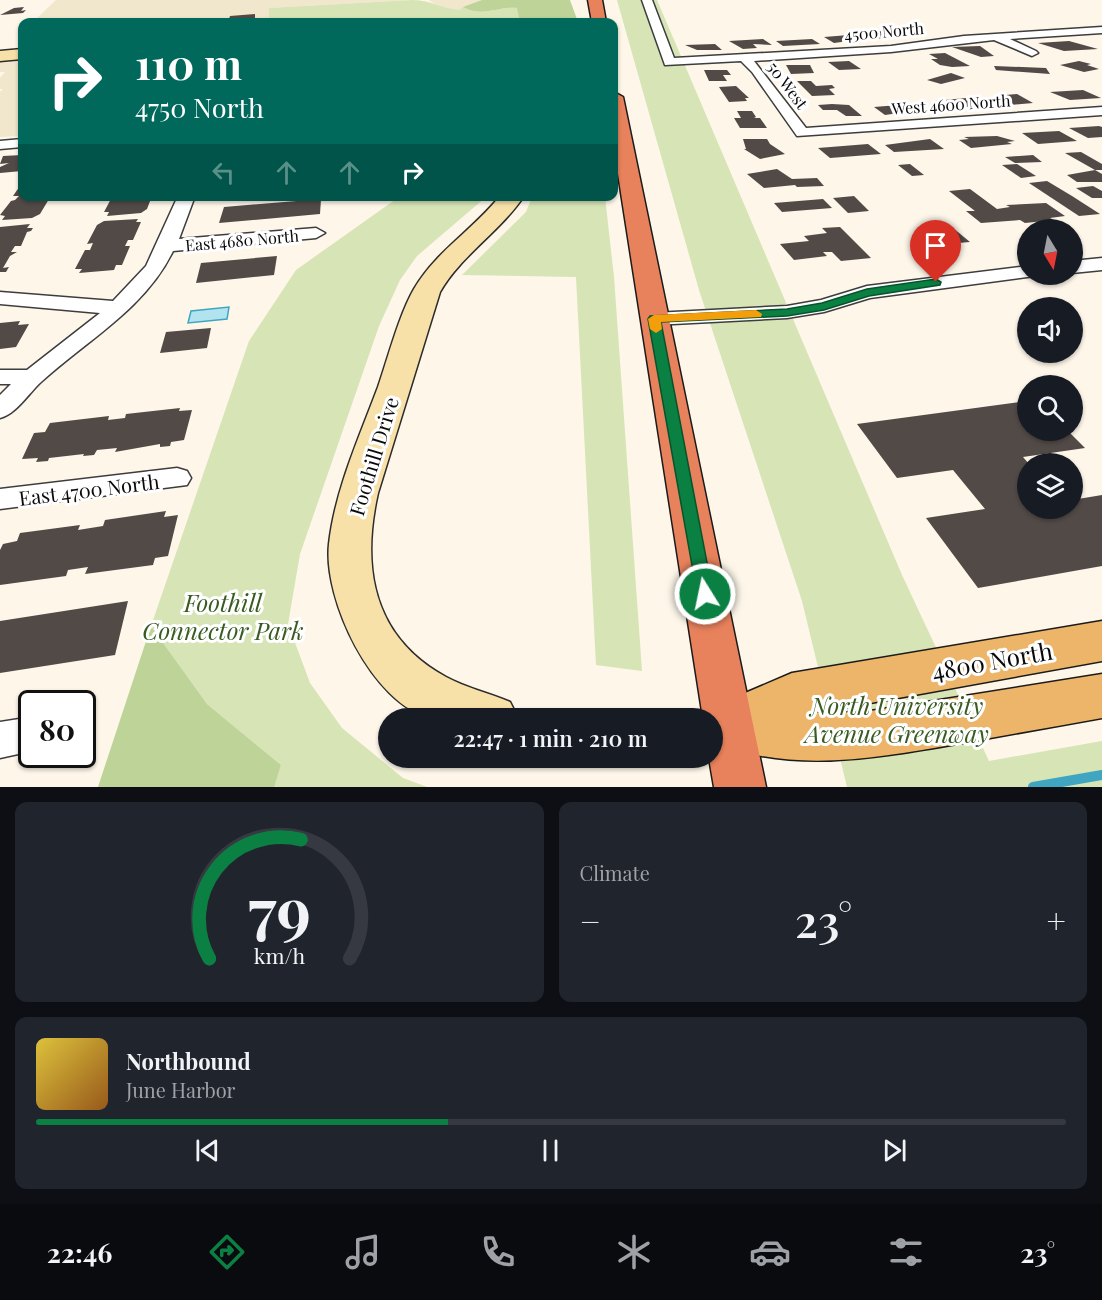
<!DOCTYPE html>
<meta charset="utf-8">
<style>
:root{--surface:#171b24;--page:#20242c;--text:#f1f3f6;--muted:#9ea1a6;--line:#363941;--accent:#0b8043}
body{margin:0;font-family:"Playfair Display",serif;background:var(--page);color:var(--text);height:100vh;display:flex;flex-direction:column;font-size:22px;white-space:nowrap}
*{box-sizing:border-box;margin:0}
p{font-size:20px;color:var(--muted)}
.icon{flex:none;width:33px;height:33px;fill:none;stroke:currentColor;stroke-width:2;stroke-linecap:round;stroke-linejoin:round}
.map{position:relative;height:787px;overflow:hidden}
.panel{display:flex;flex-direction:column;gap:15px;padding:15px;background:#0d0f14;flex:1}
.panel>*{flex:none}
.hud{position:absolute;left:18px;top:18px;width:600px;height:183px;border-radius:12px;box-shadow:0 2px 4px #0004;background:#00695c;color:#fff;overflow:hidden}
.needle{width:39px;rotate:170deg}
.fabs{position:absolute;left:1017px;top:219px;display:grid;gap:12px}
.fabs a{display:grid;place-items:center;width:66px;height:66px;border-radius:50%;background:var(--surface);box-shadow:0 2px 4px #0004;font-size:30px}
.speed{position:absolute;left:18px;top:690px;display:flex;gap:12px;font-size:30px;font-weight:700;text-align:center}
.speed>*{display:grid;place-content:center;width:78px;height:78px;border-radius:50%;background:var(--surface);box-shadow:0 2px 4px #0004;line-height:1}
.speed .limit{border:3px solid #111;border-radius:9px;background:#fff;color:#111}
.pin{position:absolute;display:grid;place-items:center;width:51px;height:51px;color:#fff;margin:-62px -26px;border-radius:50% 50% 50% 0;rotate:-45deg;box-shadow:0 0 6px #0007}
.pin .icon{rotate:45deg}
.me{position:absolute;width:66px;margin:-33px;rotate:350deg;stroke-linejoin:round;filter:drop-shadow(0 0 4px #0008)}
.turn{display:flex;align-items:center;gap:21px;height:126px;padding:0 18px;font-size:27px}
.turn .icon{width:78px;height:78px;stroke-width:2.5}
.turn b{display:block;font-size:42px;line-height:51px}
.lanes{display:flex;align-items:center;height:57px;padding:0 18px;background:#0003;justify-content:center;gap:30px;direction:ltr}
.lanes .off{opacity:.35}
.big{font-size:45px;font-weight:600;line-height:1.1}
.panel .card{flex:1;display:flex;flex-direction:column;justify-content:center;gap:9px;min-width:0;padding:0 21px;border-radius:12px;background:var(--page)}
.panel .dial{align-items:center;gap:0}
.dial svg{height:156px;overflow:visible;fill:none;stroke:var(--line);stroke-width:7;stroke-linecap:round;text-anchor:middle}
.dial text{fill:var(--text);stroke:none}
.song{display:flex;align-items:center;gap:18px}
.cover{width:72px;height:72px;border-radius:9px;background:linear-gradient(135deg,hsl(50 70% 55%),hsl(30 70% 35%))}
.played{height:6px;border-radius:3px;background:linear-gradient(90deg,var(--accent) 40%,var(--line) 40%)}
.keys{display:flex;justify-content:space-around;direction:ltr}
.heat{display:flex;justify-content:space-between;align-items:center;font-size:33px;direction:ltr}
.panel .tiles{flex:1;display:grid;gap:15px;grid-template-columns:1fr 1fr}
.card:last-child{grid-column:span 2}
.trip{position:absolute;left:378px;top:708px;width:345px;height:60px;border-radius:30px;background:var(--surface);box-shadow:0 2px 4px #0004;font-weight:600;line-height:60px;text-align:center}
.menu{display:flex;height:96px;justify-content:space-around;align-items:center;background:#090b0e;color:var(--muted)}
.menu .icon{width:42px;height:42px}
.menu .on{color:var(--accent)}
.menu b{font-size:27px;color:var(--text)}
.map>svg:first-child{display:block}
</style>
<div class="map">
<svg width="1102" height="787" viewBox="0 0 1102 787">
<rect width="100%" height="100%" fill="#fdf6e9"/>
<g fill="#f0e7cc">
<path d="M56 0H413L269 8V22H33Z"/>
<path d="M429 0H482L461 10H443Z"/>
<path d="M22 60V136L0 137V92L3 89H0V78L5 72H0V61Z"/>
</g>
<g fill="#d6e4b6">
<path d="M413 0C432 0 441 9 460 10L463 7C483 18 498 6 518 8L520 22H269V8Z"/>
<path d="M617 0H657L902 575 989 761 1102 741V787H847L802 601 699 290Z"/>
<path d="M399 197H486L417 256 400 280 379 326 300 554 288 624 310 683 342 728 403 778 427 787H273L281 765 207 704 151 626 249 341 296 270Z"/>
<path d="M532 197H605L614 277 642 671 596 665 576 277 462 275 526 212Z"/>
</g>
<g fill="#bdd397">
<path d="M482 0H570L578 22H520L517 8C498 6 483 18 463 7Z"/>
<path d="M151 626 207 704 281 765 274 787H98Z"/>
</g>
<path fill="#b2e4f0" stroke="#3fa5c1" stroke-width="1.5" d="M229 307 227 319 188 323 191 311Z"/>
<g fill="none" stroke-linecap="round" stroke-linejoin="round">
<path stroke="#3fa5c1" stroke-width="10" d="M1033 787 1102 775"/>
</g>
<g fill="#524a47">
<path d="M24 7 21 11 26 10 23 13 0 15 14 8Z"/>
<path d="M255 14V18L229 19 230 16Z"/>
<path d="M888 31 900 37 873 39 860 32Z"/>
<path d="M849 35 856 40 834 43 824 37Z"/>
<path d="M763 39 772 45 753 44 757 48 743 49 729 41Z"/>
<path d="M812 39 820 44 783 46 776 41Z"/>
<path d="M1069 41 1098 49 1064 51 1038 43Z"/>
<path d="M715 44 722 50H697L685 45Z"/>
<path d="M980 46 994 56 981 57 952 47Z"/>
<path d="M945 53 970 66 952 67 940 65 931 59H938L929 54Z"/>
<path d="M849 61 861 69 839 70 828 62Z"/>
<path d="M1079 61 1091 64 1087 65 1099 69 1084 72 1060 65Z"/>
<path d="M786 65H810L814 73 791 74Z"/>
<path d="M994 66 1046 68 1050 74 996 70Z"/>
<path d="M704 70H727L731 75H723L727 81H709Z"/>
<path d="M951 73 965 78 941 84 927 80Z"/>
<path d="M797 81H811L816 86 832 85 835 88 829 89 835 95 812 96Z"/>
<path d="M736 86 749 98H745L747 101 729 102 719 87Z"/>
<path d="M1083 90 1101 98 1070 100 1050 92Z"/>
<path d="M1017 94 1033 103 1011 105 994 96Z"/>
<path d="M966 98 982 107H944L934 101Z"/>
<path d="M832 104 849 105 862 116H846L837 110H823L818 105Z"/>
<path d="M911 104 920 110 885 115 874 107Z"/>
<path d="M737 111H752L756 117 754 118H760L767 128H740L734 118H741Z"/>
<path d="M1099 126 1102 127V137L1088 138 1069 128Z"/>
<path d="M1059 131 1077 141 1038 144 1022 133Z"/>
<path d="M997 136 1015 141 1007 142 1012 144 971 148 959 140 969 139 964 137Z"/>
<path d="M743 139H767L770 144 785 154 760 159 744 149H746Z"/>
<path d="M930 139 944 149 894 152 885 145Z"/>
<path d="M868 144 881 154 830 158 818 148Z"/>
<path d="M1081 152 1102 164V170H1095L1102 174V182H1077L1067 175 1095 170 1065 153Z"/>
<path d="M22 155V171L0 173V167L9 163 0 164 3 156Z"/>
<path d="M1033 155 1042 162 1015 163 1005 157Z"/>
<path d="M910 164 924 175 912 176 898 165Z"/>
<path d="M1017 164 1036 176 1021 178 1002 165Z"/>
<path d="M777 169 792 179 817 178 824 186 797 187 795 185 764 188 747 174Z"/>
<path d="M1047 181 1072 196 1100 214 1079 216 1029 183Z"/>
<path d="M22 183V196L49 199 40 214 32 218 2 220 5 216 0 215 11 201 15 200 19 196H13Z"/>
<path d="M1093 186 1102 191V198H1092L1076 188Z"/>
<path d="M970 189 997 209 1010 207 1006 205 1046 203 1065 216 1050 218 1054 220 1025 223 1020 220 981 223 966 211H975L949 191Z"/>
<path d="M152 196 147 209 141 213 107 216 109 212H104L112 197Z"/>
<path d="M854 196 869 211 848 213 833 198Z"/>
<path d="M321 199 320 214 219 223 224 207Z"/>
<path d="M823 199 832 208 782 212 774 203Z"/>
<path d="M138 219 136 222H141L133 240H128L125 246H130L122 265H116L114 270 79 273 82 269H75L85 250H90L93 243 87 244 97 225 104 221Z"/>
<path d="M30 224 27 228H33L31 231 27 232 21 246H15L11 252H17L10 256 3 268 9 267 6 272H0V227Z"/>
<path d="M840 227 871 258 841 261 832 252H823L827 256 794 260 780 244 809 241 804 236 827 233 822 228Z"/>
<path d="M953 228 970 242 923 246 912 235 927 234 922 230Z"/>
<path d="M277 256 274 275 196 283 201 263Z"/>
<path d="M20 321 18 325 29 324 16 347 0 349V323Z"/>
<path d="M211 328 207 348 160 353 166 332Z"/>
<path d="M1028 401V430H1067L1085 448 1023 457 1029 464 1028 508H1072V500L1102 495V566L978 588 926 518 985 509 953 470 897 478 857 424Z"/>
<path d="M180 408 179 411 192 410 184 440 171 442 170 446 160 447V444L115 452 117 448 97 450 94 455 83 456 84 454 49 458 48 461 36 462 38 458 22 459 34 433 45 432 50 423 109 416 108 420 125 418 126 414Z"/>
<path d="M166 511 164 517 178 515 168 556 155 558 153 565 85 574 88 567 68 570 66 576 0 585V550L3 544 17 541 20 533 80 525 78 530 103 526 105 520Z"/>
<path d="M128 601 115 655 0 673V621Z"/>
</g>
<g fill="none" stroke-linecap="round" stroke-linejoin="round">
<defs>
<g id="street">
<path d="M642 0H652L674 58 891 46 964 36 1102 27V33L1010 39 1036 51 1038 53 1032 56 994 40 891 52 754 61 806 128 1102 107V115L797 136 752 72 741 61 665 65Z"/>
<path d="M22 139V147L0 149V141Z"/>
<path d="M178 196H195L179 239 316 228 325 233 316 238 173 251C145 309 87 340 41 382 28 394 16 414 0 418V395L11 384H0V370H27L100 313 0 304V292L113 301 146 266Z"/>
<path d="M1102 258V270L1072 273V261Z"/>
<path d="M1028 266V274L1035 276 870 298 824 312 787 318 654 325 646 324 643 319 646 314 654 313 787 306 821 300 867 286Z"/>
<path d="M177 468 187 471 191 478 187 485 0 509V489Z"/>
<path d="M32 717V751L0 758V722Z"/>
</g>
<g id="secondary">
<path d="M22 49V59L0 61V51Z"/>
<path d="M500 196H524C500 232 461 255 440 292L378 493C361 568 373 637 446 677 466 688 489 693 510 702L518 718C502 720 445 722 431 718 372 704 323 599 329 544 335 490 359 438 378 387 388 358 399 315 414 289 437 250 472 231 500 196Z"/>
</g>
<path id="primary" d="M1102 621V661L815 713 864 712 1102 674V718C1054 727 1005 735 957 744 876 758 792 774 712 742V718H706L710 708 792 673Z"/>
<g id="highway">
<path d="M588 0H602L606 22H592Z"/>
<path d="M614 92 623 97 766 787H714L709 758H712V718H703L614 148Z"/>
</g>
</defs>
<use href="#street" stroke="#3d3d3d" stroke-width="3"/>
<use href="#secondary" stroke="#2c2c2c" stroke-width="3"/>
<use href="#primary" stroke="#1b1b1b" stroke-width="3"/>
<use href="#highway" stroke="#1b1b1b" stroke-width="3"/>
<use href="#street" fill="#fff" fill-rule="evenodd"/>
<use href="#secondary" fill="#f8e1a9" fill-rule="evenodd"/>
<use href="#primary" fill="#edb569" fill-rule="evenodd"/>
<use href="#highway" fill="#e8825c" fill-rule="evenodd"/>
</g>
<path fill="#0b8043" stroke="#07532c" stroke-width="1.5" d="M936 279 941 282 940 285 869 296 824 310 787 316 661 322 713 594 711 599 705 601 698 599 648 319 650 316 787 309 822 303 867 289Z"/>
<path fill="#f59e0b" d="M756 310 762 314 761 317 661 322 662 329 656 333 650 329 648 319 654 315Z"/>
<g text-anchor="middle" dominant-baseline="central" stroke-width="6" stroke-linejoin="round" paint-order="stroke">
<g font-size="16" fill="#0a0a0a" stroke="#fff">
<text transform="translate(884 31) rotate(-5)">4500 North</text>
<text transform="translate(788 85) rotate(53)">50 West</text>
<text transform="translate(951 104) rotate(-4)">West 4600 North</text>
<text transform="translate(242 240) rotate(-5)">East 4680 North</text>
</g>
<g font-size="20" fill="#0a0a0a" stroke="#fff">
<text transform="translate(373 456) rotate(-73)">Foothill Drive</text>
<text transform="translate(89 489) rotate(-7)">East 4700 North</text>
</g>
<g font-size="24" font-style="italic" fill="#385b21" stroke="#fff">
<text x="223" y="602">Foothill<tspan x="223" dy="28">Connector Park</tspan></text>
<text x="897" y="705">North University<tspan x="897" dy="28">Avenue Greenway</tspan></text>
</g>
<g font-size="24" fill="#0a0a0a" stroke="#fff">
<text transform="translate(992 660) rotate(-10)">4800 North</text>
</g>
</g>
</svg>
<div class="fabs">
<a><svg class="needle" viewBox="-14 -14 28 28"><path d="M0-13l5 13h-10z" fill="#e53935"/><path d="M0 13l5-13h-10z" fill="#9ea1a6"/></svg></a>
<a><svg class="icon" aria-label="sound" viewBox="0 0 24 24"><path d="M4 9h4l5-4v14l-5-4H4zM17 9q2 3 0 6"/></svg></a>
<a><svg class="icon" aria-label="search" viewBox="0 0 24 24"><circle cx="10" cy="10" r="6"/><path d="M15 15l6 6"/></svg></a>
<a><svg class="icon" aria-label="layers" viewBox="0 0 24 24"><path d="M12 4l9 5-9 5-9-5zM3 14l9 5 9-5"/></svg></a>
</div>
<div class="speed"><div class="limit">80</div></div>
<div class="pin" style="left:936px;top:282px;background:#d93025"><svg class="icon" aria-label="arrive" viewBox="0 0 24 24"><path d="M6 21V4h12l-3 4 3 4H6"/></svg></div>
<svg class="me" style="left:705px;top:594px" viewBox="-20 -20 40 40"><circle r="17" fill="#0b8043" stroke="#fff" stroke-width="3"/><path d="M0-11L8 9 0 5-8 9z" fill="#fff"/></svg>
<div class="trip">22:47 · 1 min · 210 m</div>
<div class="hud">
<div class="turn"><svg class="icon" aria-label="right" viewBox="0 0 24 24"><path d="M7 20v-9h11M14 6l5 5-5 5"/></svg><div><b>110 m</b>4750 North</div></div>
<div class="lanes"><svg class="icon off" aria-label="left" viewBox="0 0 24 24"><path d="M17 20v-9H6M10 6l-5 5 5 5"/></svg><svg class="icon off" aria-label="ahead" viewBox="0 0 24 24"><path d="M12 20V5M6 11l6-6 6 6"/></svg><svg class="icon off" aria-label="ahead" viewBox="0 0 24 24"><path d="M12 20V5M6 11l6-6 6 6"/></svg><svg class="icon" aria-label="right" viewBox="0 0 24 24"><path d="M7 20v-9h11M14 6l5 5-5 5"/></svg></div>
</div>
</div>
<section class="panel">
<div class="tiles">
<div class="card dial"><svg viewBox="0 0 100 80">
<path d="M14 69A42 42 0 1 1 86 69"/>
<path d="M14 69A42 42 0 0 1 61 8" stroke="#0b8043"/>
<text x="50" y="56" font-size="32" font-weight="700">79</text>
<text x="50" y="72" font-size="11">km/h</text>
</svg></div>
<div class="card"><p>Climate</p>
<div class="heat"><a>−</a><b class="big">23°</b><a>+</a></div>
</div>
<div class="card">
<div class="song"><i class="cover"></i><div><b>Northbound</b><p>June Harbor</p></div></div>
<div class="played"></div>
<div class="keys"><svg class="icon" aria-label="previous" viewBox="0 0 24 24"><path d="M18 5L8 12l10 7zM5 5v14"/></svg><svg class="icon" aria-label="pause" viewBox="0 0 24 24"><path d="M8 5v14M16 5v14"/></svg><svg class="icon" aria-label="next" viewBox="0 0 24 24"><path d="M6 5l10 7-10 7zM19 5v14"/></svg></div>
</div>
</div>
</section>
<nav class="menu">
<b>22:46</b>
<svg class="icon on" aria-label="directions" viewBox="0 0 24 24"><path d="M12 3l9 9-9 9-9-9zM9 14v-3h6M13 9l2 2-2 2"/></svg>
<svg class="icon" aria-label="music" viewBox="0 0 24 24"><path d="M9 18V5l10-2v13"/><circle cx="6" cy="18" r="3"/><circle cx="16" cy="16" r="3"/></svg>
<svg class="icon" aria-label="phone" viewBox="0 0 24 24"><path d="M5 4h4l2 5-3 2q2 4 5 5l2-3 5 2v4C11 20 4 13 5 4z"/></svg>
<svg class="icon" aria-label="climate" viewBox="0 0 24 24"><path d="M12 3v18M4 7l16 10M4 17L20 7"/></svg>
<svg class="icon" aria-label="car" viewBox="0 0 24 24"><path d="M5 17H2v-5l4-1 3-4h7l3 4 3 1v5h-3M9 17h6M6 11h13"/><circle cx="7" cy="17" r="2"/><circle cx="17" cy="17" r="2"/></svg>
<svg class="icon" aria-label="filters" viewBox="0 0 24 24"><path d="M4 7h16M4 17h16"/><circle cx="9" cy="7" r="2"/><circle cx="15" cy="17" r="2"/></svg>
<b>23°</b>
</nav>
